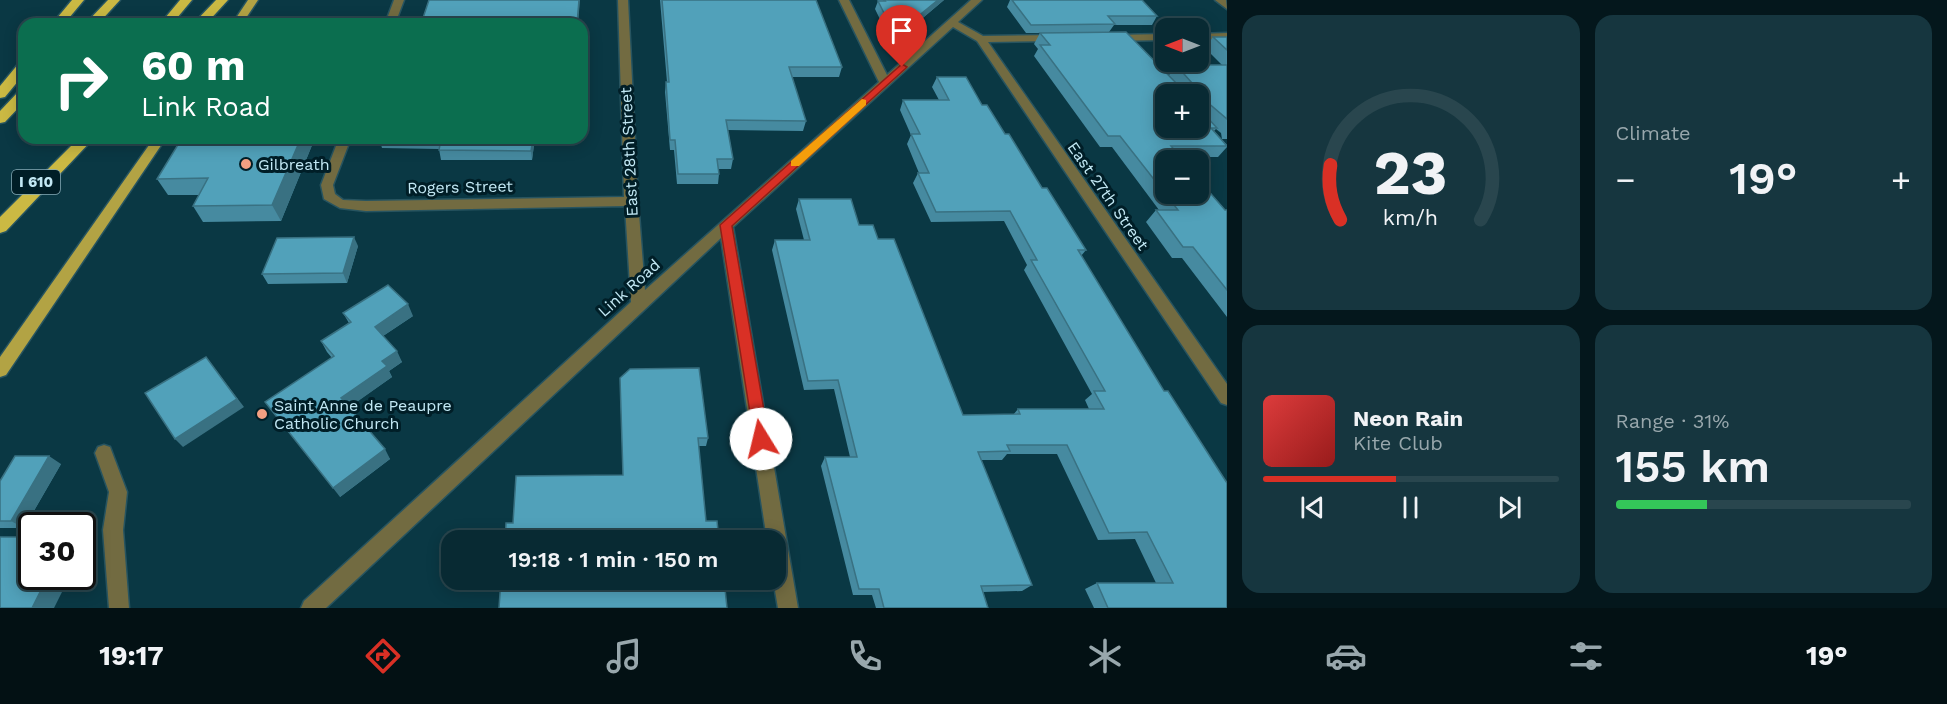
<!DOCTYPE html>
<meta charset="utf-8">
<style>
:root{--surface:#082a33;--page:#16363f;--text:#f1f3f6;--muted:#98a7ac;--line:#29464e;--accent:#d93025}
body{margin:0;font-family:"Work Sans",sans-serif;background:var(--page);color:var(--text);height:100vh;display:flex;flex-direction:column;font-size:22px;white-space:nowrap}
*{box-sizing:border-box;margin:0}
p{font-size:20px;color:var(--muted)}
.icon{flex:none;width:33px;height:33px;fill:none;stroke:currentColor;stroke-width:2;stroke-linecap:round;stroke-linejoin:round}
.map{position:relative;flex:1;overflow:hidden}
.details{display:flex;flex-direction:column;gap:15px;padding:15px;background:#04171c;width:720px}
.details>*{flex:none}
.hud{position:absolute;left:18px;top:18px;width:570px;height:126px;border-radius:18px;box-shadow:0 3px 15px #0003,0 0 0 2px var(--line);background:#0b6e4f;color:#fff;overflow:hidden}
.needle{width:39px;rotate:270deg}
.controls{position:absolute;left:1155px;top:18px;display:grid;gap:12px}
.controls a{display:grid;place-items:center;width:54px;height:54px;border-radius:12px;background:var(--surface);box-shadow:0 3px 15px #0003,0 0 0 2px var(--line);font-size:30px}
.speed{position:absolute;left:18px;top:512px;display:flex;gap:12px;font-size:30px;font-weight:700;text-align:center}
.speed>*{display:grid;place-content:center;width:78px;height:78px;border-radius:50%;background:var(--surface);box-shadow:0 3px 15px #0003,0 0 0 2px var(--line);line-height:1}
.speed .limit{border:3px solid #111;border-radius:9px;background:#fff;color:#111}
.pin{position:absolute;display:grid;place-items:center;width:51px;height:51px;color:#fff;margin:-62px -26px;border-radius:50% 50% 50% 0;rotate:-45deg;box-shadow:0 0 6px #0007}
.pin .icon{rotate:45deg}
.me{position:absolute;width:66px;margin:-33px;rotate:351deg;stroke-linejoin:round;filter:drop-shadow(0 0 4px #0008)}
.turn{display:flex;align-items:center;gap:21px;height:126px;padding:0 24px;font-size:27px}
.turn .icon{width:78px;height:78px;stroke-width:2.5}
.turn b{display:block;font-size:42px;line-height:51px}
.big{font-size:45px;font-weight:600;line-height:1.1}
.details .card{flex:1;display:flex;flex-direction:column;justify-content:center;gap:9px;min-width:0;padding:0 21px;border-radius:18px;background:var(--page)}
.details .dial{align-items:center;gap:0}
.dial svg{height:156px;overflow:visible;fill:none;stroke:var(--line);stroke-width:7;stroke-linecap:round;text-anchor:middle}
.dial text{fill:var(--text);stroke:none}
.song{display:flex;align-items:center;gap:18px}
.cover{width:72px;height:72px;border-radius:9px;background:linear-gradient(135deg,hsl(0 70% 55%),hsl(0 70% 35%))}
.played{height:6px;border-radius:3px;background:linear-gradient(90deg,var(--accent) 45%,var(--line) 45%)}
.keys{display:flex;justify-content:space-around;direction:ltr}
.heat{display:flex;justify-content:space-between;align-items:center;font-size:33px;direction:ltr}
.charge{height:9px;border-radius:4px;background:linear-gradient(90deg,#34c759 31%,var(--line) 0)}
.details .tiles{flex:1;display:grid;gap:15px;grid-template-columns:repeat(2,1fr)}
.trip{position:absolute;left:441px;top:530px;width:345px;height:60px;border-radius:18px;background:var(--surface);box-shadow:0 3px 15px #0003,0 0 0 2px var(--line);font-weight:600;line-height:60px;text-align:center}
.dock{display:flex;height:96px;justify-content:space-around;align-items:center;background:#031114;color:var(--muted)}
.dock .icon{width:42px;height:42px}
.dock .on{color:var(--accent)}
.dock b{font-size:27px;color:var(--text)}
main{display:flex;flex:1;min-height:0}
.map>svg:first-child{display:block}
</style>
<main>
<div class="map">
<svg width="1227" height="608" viewBox="0 0 1227 608">
<rect width="100%" height="100%" fill="#0a3844"/>
<g fill="none" stroke-linecap="round" stroke-linejoin="round">
<defs>
<g id="minor">
<path d="M394 0H404L395 24H385Z"/>
<path d="M618 0H628L638 201 645 290 879 82 839 0H849L887 75 971 0H982L958 22 983 36 1058 35 1063 38 1058 41 988 42 1227 384V405L1221 403 977 41 953 27 733 227 798 608H778L773 579H776V540H767L721 238 326 608H301L304 601 631 302 625 206 366 211 340 208 324 199 321 185 339 138H351L333 185 335 194 343 200 366 201 624 197Z"/>
<path d="M1215 0H1226L1227 9Z"/>
<path d="M1227 33V39L1198 40V34Z"/>
<path d="M1166 34V40L1112 41 1107 38 1112 35Z"/>
<path d="M104 445 110 447 127 492 123 530 129 608H109L103 530 109 492 95 453 98 447Z"/>
</g>
<g id="major">
<path d="M248 0H258L242 24H232Z"/>
<path d="M154 138H166L6 375 0 377V357Z"/>
</g>
<g id="highway">
<path d="M72 0H84L64 24H52Z"/>
<path d="M108 0H120L98 24H85Z"/>
<path d="M180 0H192L172 24H160Z"/>
<path d="M216 0H228L206 24H193Z"/>
<path d="M24 62V74L5 97 0 98V86L19 63Z"/>
<path d="M24 90V102L5 122 0 123V111L19 91Z"/>
<path d="M79 138H94L6 231 0 233V217Z"/>
</g>
</defs>
<use href="#minor" stroke="#275460" stroke-width="3"/>
<use href="#major" stroke="#275460" stroke-width="3"/>
<use href="#highway" stroke="#275460" stroke-width="3"/>
<use href="#minor" fill="#726b41" fill-rule="evenodd"/>
<use href="#major" fill="#b2a344" fill-rule="evenodd"/>
<use href="#highway" fill="#cbb943" fill-rule="evenodd"/>
</g>
<g fill="#468aa0">
<path d="M660 0H816L842 67 839 77H792L806 121 803 131 728 130 733 159 731 169H719V174L718 184H677L674 150H670L665 92 666 82H667Z"/>
<path d="M878 0H944L892 44 875 9 878 1Z"/>
<path d="M1010 0H1142L1157 16 1152 25H1114L1109 32 1169 75 1176 65H1222L1205 48 1213 37H1227V139H1222L1221 133 1216 129 1214 131 1227 145V147L1218 157H1180L1225 210H1227V317L1182 258H1172L1146 222 1156 210H1159L1112 147H1100L1034 56 1038 49 1034 44 1040 33H1026L1007 7Z"/>
<path d="M937 77 982 105 1005 134 1086 250 1081 256 1227 608H1094L1085 589 1097 583H1156L1135 539 1098 540 1057 454H1007L1002 460H981L1032 585 1022 591 983 592 988 608H876L872 595H853L821 466 825 457H850L834 389 804 390 772 250 775 240H804L796 209 799 199 859 225 878 239 963 415H1013L1018 409H1089L1085 400 1092 394 1024 270 1027 265 1004 221 931 222 913 183 918 173H919L907 144 911 135 900 110 903 100H939L932 87Z"/>
<path d="M315 138 281 221 203 222 193 206 199 195H168L157 179Z"/>
<path d="M379 138H575L574 145H534L532 160H441L439 149 382 148Z"/>
<path d="M358 246 347 283 268 284 262 274Z"/>
<path d="M343 313 413 316 383 336 402 362 389 371 392 377 349 407 390 459 340 497 332 358 327 352 321 341 349 323Z"/>
<path d="M620 386 708 438 706 446H698L706 521 513 523 623 475Z"/>
<path d="M61 464 24 528H0V481Z"/>
</g>
<g fill="#397182">
<path d="M579 0H580L578 24H577Z"/>
<path d="M938 0H944L892 44 895 35Z"/>
<path d="M583 77 584 86 582 113V102Z"/>
<path d="M301 138H315L281 221 272 205Z"/>
<path d="M533 138 534 145 532 160 531 151Z"/>
<path d="M354 237 358 246 347 283 343 273Z"/>
<path d="M408 304 413 316 380 338 375 327Z"/>
<path d="M397 351 402 362 389 371 392 377 347 409 341 398 382 361Z"/>
<path d="M206 357 244 407 183 447 175 439Z"/>
<path d="M385 449 390 459 340 497 333 488Z"/>
<path d="M49 456 61 464 24 528 11 521Z"/>
<path d="M48 576H70L54 608H32Z"/>
</g>
<g fill="#51a1ba" stroke="#397182" stroke-width="1.5" fill-rule="evenodd">
<path d="M429 0H579L577 24H421Z"/>
<path d="M662 0H816L842 67H789L806 121 726 120 733 159H717L719 174H678L675 140H670L666 82H669Z"/>
<path d="M884 0H938L895 35 878 1H885Z"/>
<path d="M1012 0H1142L1157 16H1108L1115 24 1031 25Z"/>
<path d="M1126 32 1178 85 1192 83 1176 65H1227V119L1207 102 1205 115 1217 128H1211L1227 146H1171L1183 160H1166V194H1198V179L1225 210H1227V290L1193 247H1183L1156 210H1178L1120 136H1108L1040 45H1050L1040 33ZM1166 94H1198V128H1166Z"/>
<path d="M1213 37H1227V50Z"/>
<path d="M582 77H583L582 102Z"/>
<path d="M937 77H966L982 105H987L1005 134H1009L1042 188H1047L1086 250H1078L1164 391H1168L1227 483V608H1108L1097 583H1173L1147 532 1109 533 1067 445H1007L1010 451 978 452 1032 585 981 586 988 608H884L879 589H859L825 457H857L838 380 808 381 775 240H810L799 199H851L859 225H873L878 239H894L963 415 1020 414 1018 409H1104L1094 391H1105L1031 260H1037L1010 211 936 212 918 173H929L911 134H920L903 100H949Z"/>
<path d="M182 138H301L272 205 193 206 208 178 157 179Z"/>
<path d="M379 138H533L531 151 439 150 441 139Z"/>
<path d="M354 237 343 273 262 274 277 238Z"/>
<path d="M388 285 408 304 375 327 397 351 382 361 387 366 341 398 385 449 333 488 265 402 334 356 321 341 351 322 343 313Z"/>
<path d="M206 357 237 399 175 439 145 393Z"/>
<path d="M699 368 708 438H698L706 521H717L719 540H505L506 523H513L516 476 623 475 620 378 630 369Z"/>
<path d="M15 456H49L11 521H0V481Z"/>
<path d="M0 537H32V576H48L32 608H0Z"/>
<path d="M501 579H724L727 608H499Z"/>
</g>
<path fill="#d93025" stroke="#8d1f18" stroke-width="1.5" d="M902 64 907 67 905 69 732 226 769 439 766 444 761 446 755 444 720 225Z"/>
<path fill="#f59e0b" d="M862 99 866 100V105L799 166H791V161Z"/>
<g fill="#f3a082" stroke="#001e27" stroke-width="2">
<circle cx="246" cy="164" r="6"/>
<circle cx="262" cy="414" r="6"/>
</g>
<g text-anchor="middle" dominant-baseline="central" stroke-width="6" stroke-linejoin="round" paint-order="stroke">
<rect fill="#001e27" stroke="#88abb6" stroke-width="1.5" x="12" y="170" width="48" height="24" rx="4.5"/>
<g font-size="15" font-weight="bold" fill="#c2e8f4">
<text x="36" y="182">I 610</text>
</g>
<g font-size="16" fill="#c2e8f4" stroke="#001e27">
<text transform="translate(629 152) rotate(-93)">East 28th Street</text>
<text transform="translate(460 187) rotate(-1)">Rogers Street</text>
<text transform="translate(1108 196) rotate(55)">East 27th Street</text>
<text transform="translate(629 288) rotate(-42)">Link Road</text>
</g>
<g font-size="16" fill="#c2e8f4" stroke="#001e27" text-anchor="start">
<text x="258" y="164">Gilbreath</text>
<text x="274" y="405">Saint Anne de Peaupre<tspan x="274" dy="18">Catholic Church</tspan></text>
</g>
</g>
</svg>
<div class="controls">
<a><svg class="needle" viewBox="-14 -14 28 28"><path d="M0-13l5 13h-10z" fill="#e53935"/><path d="M0 13l5-13h-10z" fill="#98a7ac"/></svg></a>
<a>+</a>
<a>−</a>
</div>
<div class="speed"><div class="limit">30</div></div>
<div class="pin" style="left:902px;top:67px;background:#d93025"><svg class="icon" aria-label="arrive" viewBox="0 0 24 24"><path d="M6 21V4h12l-3 4 3 4H6"/></svg></div>
<svg class="me" style="left:761px;top:439px" viewBox="-20 -20 40 40"><circle r="19" fill="#fff"/><path d="M0-13L10 11 0 6-10 11z" fill="#d93025"/></svg>
<div class="trip">19:18 · 1 min · 150 m</div>
<div class="hud">
<div class="turn"><svg class="icon" aria-label="right" viewBox="0 0 24 24"><path d="M7 20v-9h11M14 6l5 5-5 5"/></svg><div><b>60 m</b>Link Road</div></div>
</div>
</div>
<section class="details">
<div class="tiles">
<div class="card dial"><svg viewBox="0 0 100 80">
<path d="M14 69A42 42 0 1 1 86 69"/>
<path d="M14 69A42 42 0 0 1 9 41" stroke="#d93025"/>
<text x="50" y="56" font-size="32" font-weight="700">23</text>
<text x="50" y="72" font-size="11">km/h</text>
</svg></div>
<div class="card"><p>Climate</p>
<div class="heat"><a>−</a><b class="big">19°</b><a>+</a></div>
</div>
<div class="card">
<div class="song"><i class="cover"></i><div><b>Neon Rain</b><p>Kite Club</p></div></div>
<div class="played"></div>
<div class="keys"><svg class="icon" aria-label="previous" viewBox="0 0 24 24"><path d="M18 5L8 12l10 7zM5 5v14"/></svg><svg class="icon" aria-label="pause" viewBox="0 0 24 24"><path d="M8 5v14M16 5v14"/></svg><svg class="icon" aria-label="next" viewBox="0 0 24 24"><path d="M6 5l10 7-10 7zM19 5v14"/></svg></div>
</div>
<div class="card"><p>Range · 31%</p><b class="big">155 km</b><div class="charge"></div></div>
</div>
</section>
</main>
<nav class="dock">
<b>19:17</b>
<svg class="icon on" aria-label="directions" viewBox="0 0 24 24"><path d="M12 3l9 9-9 9-9-9zM9 14v-3h6M13 9l2 2-2 2"/></svg>
<svg class="icon" aria-label="music" viewBox="0 0 24 24"><path d="M9 18V5l10-2v13"/><circle cx="6" cy="18" r="3"/><circle cx="16" cy="16" r="3"/></svg>
<svg class="icon" aria-label="phone" viewBox="0 0 24 24"><path d="M5 4h4l2 5-3 2q2 4 5 5l2-3 5 2v4C11 20 4 13 5 4z"/></svg>
<svg class="icon" aria-label="climate" viewBox="0 0 24 24"><path d="M12 3v18M4 7l16 10M4 17L20 7"/></svg>
<svg class="icon" aria-label="car" viewBox="0 0 24 24"><path d="M5 17H2v-5l4-1 3-4h7l3 4 3 1v5h-3M9 17h6M6 11h13"/><circle cx="7" cy="17" r="2"/><circle cx="17" cy="17" r="2"/></svg>
<svg class="icon" aria-label="filters" viewBox="0 0 24 24"><path d="M4 7h16M4 17h16"/><circle cx="9" cy="7" r="2"/><circle cx="15" cy="17" r="2"/></svg>
<b>19°</b>
</nav>
